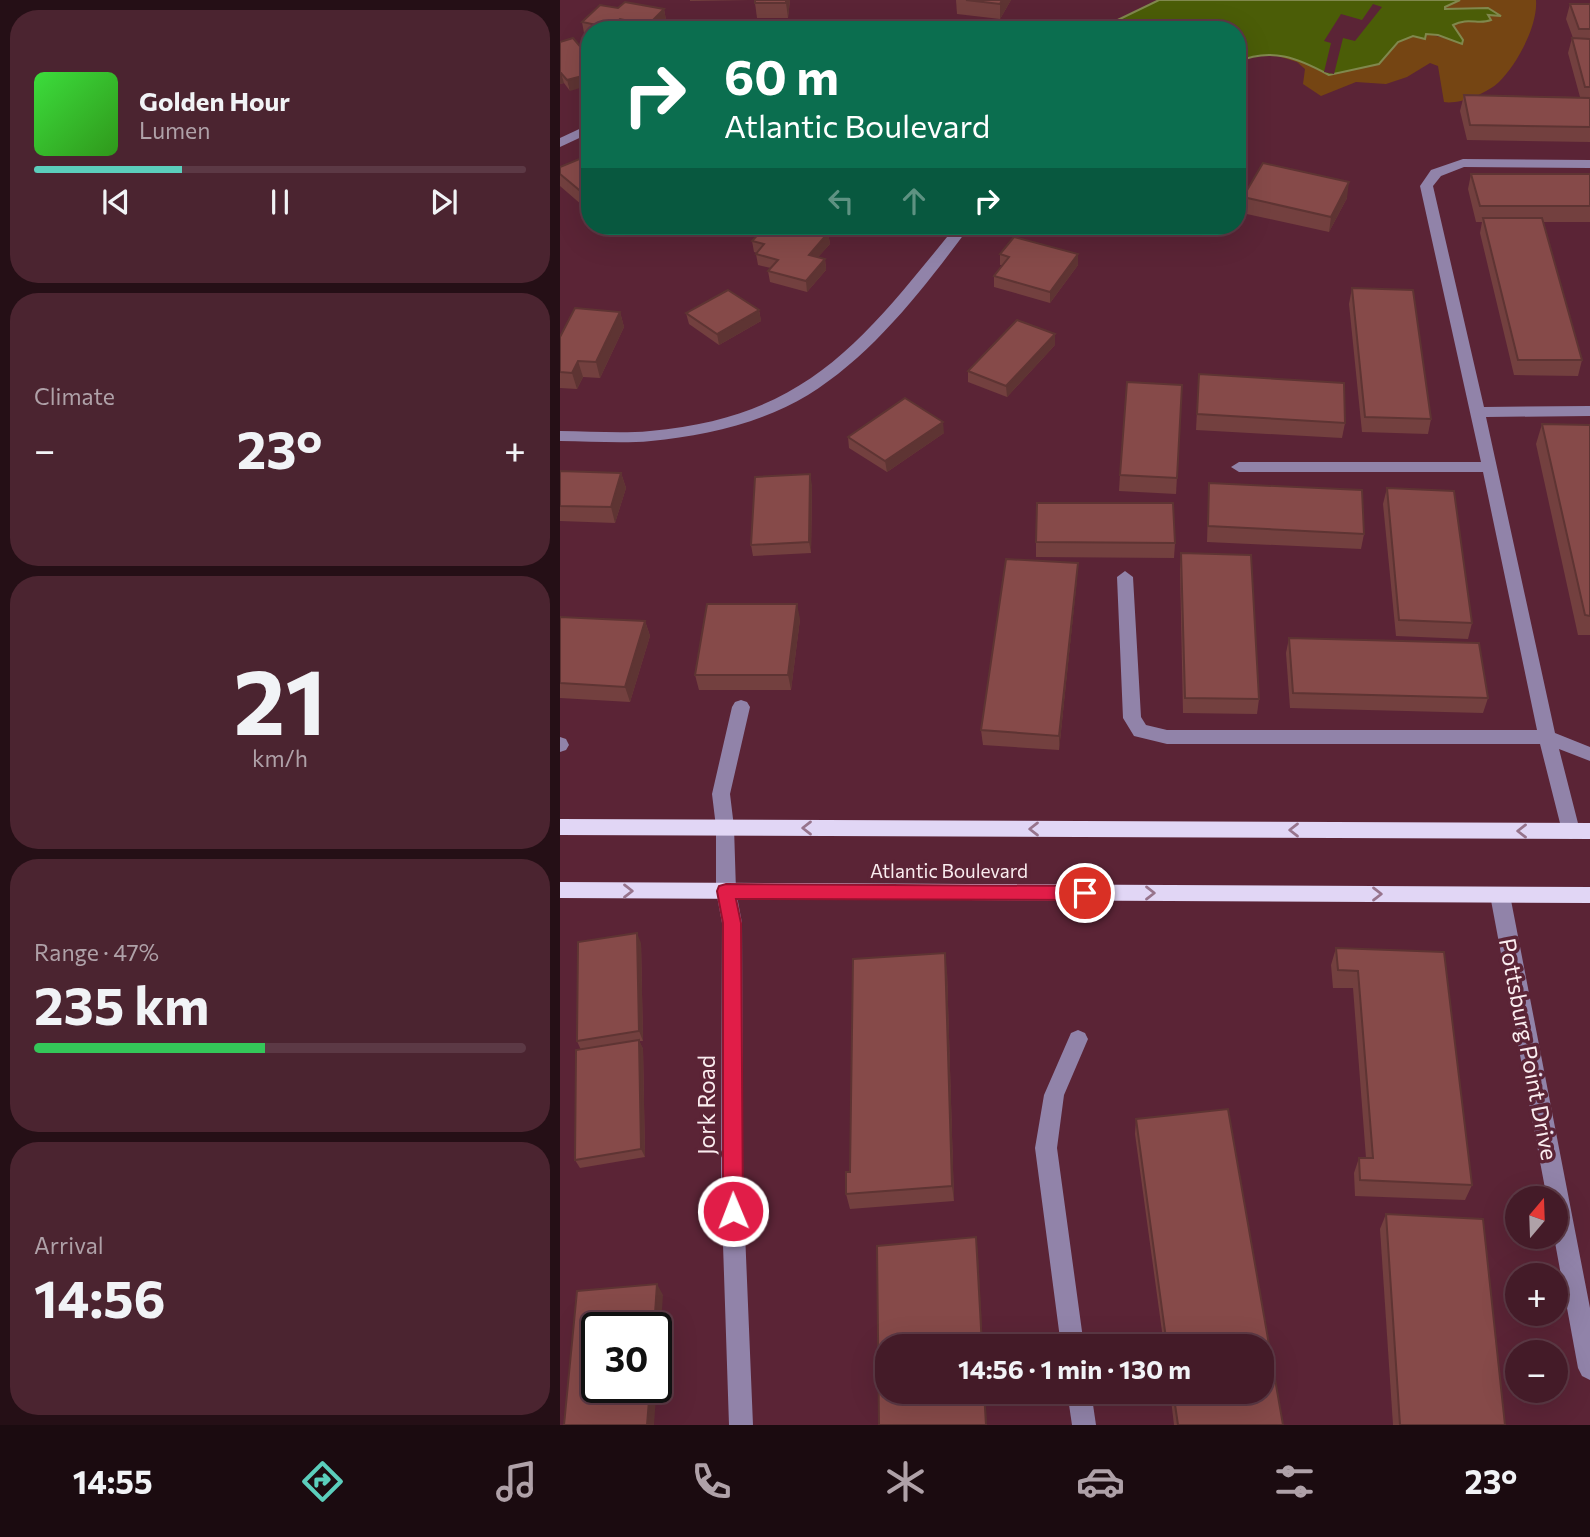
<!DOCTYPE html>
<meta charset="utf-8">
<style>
:root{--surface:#441b28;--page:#4b2430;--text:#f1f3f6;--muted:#afa1a8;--line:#5c3945;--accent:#5bcebc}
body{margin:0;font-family:Commissioner,sans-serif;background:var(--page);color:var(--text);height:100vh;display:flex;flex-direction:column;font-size:26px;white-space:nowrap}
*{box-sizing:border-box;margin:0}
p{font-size:23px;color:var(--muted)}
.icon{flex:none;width:38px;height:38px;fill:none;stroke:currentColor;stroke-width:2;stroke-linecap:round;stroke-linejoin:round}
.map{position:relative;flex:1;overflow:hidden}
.side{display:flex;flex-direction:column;gap:10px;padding:10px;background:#250f16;width:560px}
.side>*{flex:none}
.top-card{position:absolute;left:21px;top:21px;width:665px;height:214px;border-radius:28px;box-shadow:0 7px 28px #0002,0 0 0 2px var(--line);background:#0b6e4f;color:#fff;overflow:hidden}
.needle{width:46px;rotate:19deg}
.buttons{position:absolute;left:945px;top:1186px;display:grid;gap:14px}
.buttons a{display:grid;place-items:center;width:63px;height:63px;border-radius:50%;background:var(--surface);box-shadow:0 7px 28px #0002,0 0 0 2px var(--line);font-size:35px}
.speed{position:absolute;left:21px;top:1312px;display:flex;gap:14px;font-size:35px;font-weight:700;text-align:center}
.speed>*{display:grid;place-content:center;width:91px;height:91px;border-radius:50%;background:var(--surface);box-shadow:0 7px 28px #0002,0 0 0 2px var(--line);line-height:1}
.speed .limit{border:4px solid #111;border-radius:10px;background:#fff;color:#111}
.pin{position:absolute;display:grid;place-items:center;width:60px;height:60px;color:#fff;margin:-30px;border:4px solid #fff;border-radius:50%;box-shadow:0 2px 7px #0007}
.me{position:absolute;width:77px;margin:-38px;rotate:359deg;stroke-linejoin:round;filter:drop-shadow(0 0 5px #0008)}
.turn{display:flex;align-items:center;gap:24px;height:147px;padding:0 28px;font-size:32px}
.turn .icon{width:91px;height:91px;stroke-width:2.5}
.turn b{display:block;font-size:49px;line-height:60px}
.lanes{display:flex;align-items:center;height:66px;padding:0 28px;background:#0003;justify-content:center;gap:35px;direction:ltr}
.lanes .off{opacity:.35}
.big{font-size:52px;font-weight:700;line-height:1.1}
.side .tile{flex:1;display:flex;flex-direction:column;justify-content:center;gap:10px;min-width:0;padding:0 24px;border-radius:28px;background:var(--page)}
.side .dial{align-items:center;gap:0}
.dial b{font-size:91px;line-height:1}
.song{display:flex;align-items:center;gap:21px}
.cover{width:84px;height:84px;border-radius:10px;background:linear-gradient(135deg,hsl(120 70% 55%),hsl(110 70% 35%))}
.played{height:7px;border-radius:4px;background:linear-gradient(90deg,var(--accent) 30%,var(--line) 30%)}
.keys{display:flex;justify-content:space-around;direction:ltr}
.heat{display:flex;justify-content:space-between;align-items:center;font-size:38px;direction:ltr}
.charge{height:10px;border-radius:5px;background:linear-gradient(90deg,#34c759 47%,var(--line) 0)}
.trip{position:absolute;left:315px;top:1334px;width:399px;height:70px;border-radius:28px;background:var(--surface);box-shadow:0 7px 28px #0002,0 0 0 2px var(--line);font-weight:700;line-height:70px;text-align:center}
.menu{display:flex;height:112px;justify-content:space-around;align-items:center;background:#1b0b10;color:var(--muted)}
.menu .icon{width:49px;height:49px}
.menu .selected{color:var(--accent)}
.menu b{font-size:32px;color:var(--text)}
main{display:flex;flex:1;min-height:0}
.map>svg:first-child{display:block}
</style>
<main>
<section class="side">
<div class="tile">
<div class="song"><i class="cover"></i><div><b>Golden Hour</b><p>Lumen</p></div></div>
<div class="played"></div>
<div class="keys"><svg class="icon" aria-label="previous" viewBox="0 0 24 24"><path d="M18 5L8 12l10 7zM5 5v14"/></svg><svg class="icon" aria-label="pause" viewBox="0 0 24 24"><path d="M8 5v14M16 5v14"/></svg><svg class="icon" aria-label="next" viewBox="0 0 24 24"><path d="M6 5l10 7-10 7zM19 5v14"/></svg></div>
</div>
<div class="tile"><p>Climate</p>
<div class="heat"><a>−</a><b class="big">23°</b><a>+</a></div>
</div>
<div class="tile dial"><b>21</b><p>km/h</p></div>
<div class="tile"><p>Range · 47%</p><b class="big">235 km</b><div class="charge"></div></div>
<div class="tile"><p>Arrival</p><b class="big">14:56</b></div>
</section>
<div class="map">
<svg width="1030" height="1425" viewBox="0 0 1030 1425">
<rect width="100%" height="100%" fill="#5b2436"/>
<path fill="#754513" d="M900 0H976C978 26 957 64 939 82 928 93 898 105 884 102L878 66 870 63 847 77 826 84 796 82 761 96 743 84 745 69 737 62 715 55 740 59 769 75 819 64 838 42 853 36 865 38V34C879 35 890 42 903 40L892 26 901 21 927 22V15H939L928 8 886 10 884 7Z"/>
<path fill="#4b5d07" stroke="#80884d" stroke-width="2" d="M599 0H900L885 7V9L928 8 941 16 928 15 931 20C919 25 908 17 893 25L903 40 902 44 878 35 866 34 865 39 853 36 838 42 819 64 769 75C738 58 711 47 677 62V30H537Z"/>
<path fill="#5b2436" d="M813 4 822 7 795 41 783 38 774 74 764 72 771 43 764 41 781 14 802 20Z"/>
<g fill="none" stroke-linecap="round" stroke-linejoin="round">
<g fill="#9183a9" fill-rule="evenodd">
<path d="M30 124V133L0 147V138Z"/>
<path d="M903 159 1030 160V168L904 167 881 176 873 186 924 407 1030 406V416L926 417 995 733 1030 747V761L999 749 1020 831 1018 836 1011 839 1004 836 1002 831 980 744H607L574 736 563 718 557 577 565 571 573 577 581 717 586 725 607 730H977L923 472H679L671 467 679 462H921L860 186 871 170Z"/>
<path d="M396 226H410C365 287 313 355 248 395 202 423 144 436 91 441 61 444 30 441 0 441V431C30 431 60 434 90 431 248 417 303 340 396 226Z"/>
<path d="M181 700 187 702 190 707 170 794 174 827 176 891 182 923 183 1184 193 1425H169L161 1184 162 923 156 891V827L152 794 172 707 175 702Z"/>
<path d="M0 737 6 739 9 745 6 750 0 752Z"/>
<path d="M940 887 947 889 950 895 1030 1308V1380L1022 1376 1018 1368 994 1237 996 1199H987L930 895 933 889Z"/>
<path d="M518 1030 525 1033 528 1039 504 1095 497 1148 524 1346H501L475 1148 484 1095 511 1033Z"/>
<path d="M507 1391H531L536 1425H512Z"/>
</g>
<g fill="#e1d6f5" fill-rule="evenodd">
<path d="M0 819 1030 823V839L0 835Z"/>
<path d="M0 882 1030 887V903L0 898Z"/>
</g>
</g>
<g fill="#73403f">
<path d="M130 0H190L130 1Z"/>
<path d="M230 0 228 18H197L195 3Z"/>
<path d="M396 0H451L440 19 397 14Z"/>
<path d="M1010 4H1030V142L907 140 900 111 904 95 1020 97 1008 53 1012 38H1013L1006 19Z"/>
<path d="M58 8 104 9 106 20 96 30H30V34L24 33 22 22Z"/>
<path d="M0 42 10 91 4 83 0 84Z"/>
<path d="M30 155V212L0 186V167Z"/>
<path d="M911 174H1030V222H983L1022 360 1018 376 954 375 920 233 922 222H916L908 189Z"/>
<path d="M683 197 787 198 769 232 682 213Z"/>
<path d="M265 226H299L293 233Z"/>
<path d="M547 226H578L574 232Z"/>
<path d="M268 233 270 244 258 257 265 259 266 270 247 292 210 282 208 271 211 268 198 265 196 254 197 253 194 252 192 241Z"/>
<path d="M440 254H518V265L490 303 434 287V276L442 265H440Z"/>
<path d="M792 288 871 419 868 434 802 432 789 304Z"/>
<path d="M199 310 201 321 159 345 129 324 126 313Z"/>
<path d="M60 312 64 327 40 378 23 377 17 389 0 388V337Z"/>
<path d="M495 345 447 397 408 382V371Z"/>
<path d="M639 374 785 423 782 438 636 430Z"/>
<path d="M622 385 616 494 559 491 560 475Z"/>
<path d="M982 424 1030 425V635H1018L976 444Z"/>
<path d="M384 433 327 472 289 448 288 437Z"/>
<path d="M0 471 61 473 66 488 55 523 0 521Z"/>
<path d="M649 483 804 534 801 549 647 542Z"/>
<path d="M252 485 251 553 193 556 191 545Z"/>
<path d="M827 488 912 623 908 639 836 636 823 504Z"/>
<path d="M476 542 615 543 614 558 476 557Z"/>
<path d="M621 554 699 699 697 714 623 713 620 569Z"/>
<path d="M517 578 499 750 423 745 421 730Z"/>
<path d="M0 617 85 621 90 636 70 702 0 698Z"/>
<path d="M240 619 231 690H139L135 675Z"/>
<path d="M729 638 928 698 923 713 730 708 726 653Z"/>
<path d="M81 943 83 1041H79L83 1049 85 1157 20 1168 15 1160 21 1050 17 1041Z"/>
<path d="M776 948 884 952 912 1185 905 1200 795 1196 794 1173 799 1158H806L793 988H773L771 965Z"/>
<path d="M387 971 394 1201 290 1209 286 1194 290 1172Z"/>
<path d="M668 1109 723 1425H614L610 1391H702V1346H604L575 1134 576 1119Z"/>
<path d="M826 1214 945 1425H833L820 1229Z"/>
</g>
<g fill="#5e3433">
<path d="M226 0H230L228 18 226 3Z"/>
<path d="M442 0H451L440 19V4Z"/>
<path d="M104 9 106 20 96 30H89L88 25Z"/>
<path d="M60 19 62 30H52L51 28Z"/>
<path d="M0 73H1L4 83 0 84Z"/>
<path d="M30 74V85L10 91 7 80Z"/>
<path d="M789 182 787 198 769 232 771 217Z"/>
<path d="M292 226H299L293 233Z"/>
<path d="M268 233 270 244 251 265 249 255Z"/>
<path d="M518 254V265L490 303V292Z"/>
<path d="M265 259 266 270 247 292 246 281Z"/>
<path d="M199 310 201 321 159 345 157 334Z"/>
<path d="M60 312 64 327 40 378 36 362Z"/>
<path d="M495 334V345L447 397 446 386Z"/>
<path d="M18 361 23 377 17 389 12 373Z"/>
<path d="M383 422 384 433 327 472 325 461Z"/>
<path d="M61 473 66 488 55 523 51 507Z"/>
<path d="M250 474 252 485 251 553 249 542Z"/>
<path d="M518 563 517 578 499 750V736Z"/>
<path d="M237 604 240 619 231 690 228 675Z"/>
<path d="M85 621 90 636 70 702 65 687Z"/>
<path d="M77 933 81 943 83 1041 79 1031Z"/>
<path d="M385 953 387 971 394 1201 392 1186Z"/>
<path d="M79 1040 83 1049 85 1157 81 1149Z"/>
<path d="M416 1237 418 1252 423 1346H422Z"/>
<path d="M97 1284 103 1295 94 1425H87L90 1388H96V1328H94Z"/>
<path d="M424 1391H425L427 1425H426Z"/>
</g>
<g fill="#864a49" stroke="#5e3433" stroke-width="2">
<rect x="195" y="0" width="31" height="3"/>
<path d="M406 0H442L440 4Z"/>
<path d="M65 2 104 9 88 25 60 19 51 28 22 22 40 5 58 8Z"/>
<path d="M1010 4H1030V29H1019Z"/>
<path d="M13 38 30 58V74L7 80 1 73H0V42Z"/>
<path d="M1012 38 1030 39V87H1025Z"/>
<path d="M904 95 1030 98V127L910 125Z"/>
<path d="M29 155H30V199L0 174V167Z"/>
<path d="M703 163 789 182 771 217 683 197Z"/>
<path d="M911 174H1030V206H920Z"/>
<path d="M923 218H982L1022 360H958Z"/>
<path d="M206 226H241L268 233 249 255 265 259 246 281 208 271 218 260 196 254 204 244 192 241Z"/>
<path d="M454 237 518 254 490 292 434 276 449 257 440 254Z"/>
<path d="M792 288 853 290 871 419 805 417Z"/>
<path d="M168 290 199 310 157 334 126 313Z"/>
<path d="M15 308 60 312 36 362 18 361 12 373 0 372V337Z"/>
<path d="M457 320 495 334 446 386 408 371Z"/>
<path d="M639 374 784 383 785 423 637 414Z"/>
<path d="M567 382 622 385 617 478 560 475Z"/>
<path d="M345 398 383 422 325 461 288 437Z"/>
<path d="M982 424 1030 425V616L1025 615Z"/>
<path d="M0 471 61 473 51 507 0 506Z"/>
<path d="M250 474 249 542 191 545 195 477Z"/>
<path d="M649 483 802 490 804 534 648 526Z"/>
<path d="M827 488 894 491 912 623 839 620Z"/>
<path d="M477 503H613L615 543 476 542Z"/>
<path d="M621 553 691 555 699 699 625 698Z"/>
<path d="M446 559 518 563 499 736 421 730Z"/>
<path d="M147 604H237L228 675H135Z"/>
<path d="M0 617 85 621 65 687 0 683Z"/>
<path d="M729 638 919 643 928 698 733 693Z"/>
<path d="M77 933 79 1031 17 1041 18 942Z"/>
<path d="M776 948 884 952 912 1185 800 1180 799 1158H813L798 971 778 970Z"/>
<path d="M385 953 392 1186 286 1194V1172H290L293 959Z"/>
<path d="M79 1040 81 1149 15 1160 16 1050Z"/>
<path d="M668 1109 723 1425H618L613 1391H702V1346H607L576 1119Z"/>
<path d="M826 1214 923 1219 945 1425H840Z"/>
<path d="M416 1237 422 1346H327V1391H424L426 1425H319L317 1246Z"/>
<path d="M97 1284 94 1328H37V1388H90L87 1425H4L17 1291Z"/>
</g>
<defs><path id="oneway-chevron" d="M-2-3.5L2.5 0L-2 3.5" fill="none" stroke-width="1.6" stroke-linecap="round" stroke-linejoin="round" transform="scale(1.75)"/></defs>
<g stroke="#97748c">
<use href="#oneway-chevron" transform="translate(247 828) rotate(-180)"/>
<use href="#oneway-chevron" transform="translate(474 829) rotate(-180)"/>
<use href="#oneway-chevron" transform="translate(734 830) rotate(-180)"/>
<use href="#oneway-chevron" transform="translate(962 831) rotate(-180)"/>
<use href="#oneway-chevron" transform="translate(68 891)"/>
<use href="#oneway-chevron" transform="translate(590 893)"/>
<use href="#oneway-chevron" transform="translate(817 894)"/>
</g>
<path fill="#e11d48" stroke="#92132f" stroke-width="2" d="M166 884 525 886 531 888 534 893 531 898 525 900 176 899 181 923 183 1211 180 1217 173 1220 166 1217 163 1211V923L157 891 159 886Z"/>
<g text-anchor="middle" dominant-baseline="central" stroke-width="7" stroke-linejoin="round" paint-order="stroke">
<g font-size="19" fill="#faecef" stroke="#5b2436">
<text x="389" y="870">Atlantic Boulevard</text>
</g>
<g font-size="23" fill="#faecef" stroke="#5b2436">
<text transform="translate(969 1049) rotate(79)">Pottsburg Point Drive</text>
<text transform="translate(146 1105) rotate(-90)">Jork Road</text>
</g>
</g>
</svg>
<div class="buttons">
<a><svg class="needle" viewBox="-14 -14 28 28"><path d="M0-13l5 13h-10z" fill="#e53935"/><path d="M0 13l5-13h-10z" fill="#afa1a8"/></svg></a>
<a>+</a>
<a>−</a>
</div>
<div class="speed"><div class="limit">30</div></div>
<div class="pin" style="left:525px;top:893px;background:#d93025"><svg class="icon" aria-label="arrive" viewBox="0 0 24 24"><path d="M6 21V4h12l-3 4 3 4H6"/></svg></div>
<svg class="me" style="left:173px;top:1211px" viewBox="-20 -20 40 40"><circle r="17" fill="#e11d48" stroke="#fff" stroke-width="3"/><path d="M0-11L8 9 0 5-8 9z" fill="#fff"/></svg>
<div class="trip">14:56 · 1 min · 130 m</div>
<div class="top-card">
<div class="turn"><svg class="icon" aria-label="right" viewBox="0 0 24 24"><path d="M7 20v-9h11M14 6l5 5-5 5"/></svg><div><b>60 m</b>Atlantic Boulevard</div></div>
<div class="lanes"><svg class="icon off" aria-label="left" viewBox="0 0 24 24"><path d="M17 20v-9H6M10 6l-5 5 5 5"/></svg><svg class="icon off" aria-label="ahead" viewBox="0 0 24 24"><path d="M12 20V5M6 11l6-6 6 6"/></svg><svg class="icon" aria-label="right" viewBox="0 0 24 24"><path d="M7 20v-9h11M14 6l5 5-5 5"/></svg></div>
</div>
</div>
</main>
<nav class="menu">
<b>14:55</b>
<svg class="icon selected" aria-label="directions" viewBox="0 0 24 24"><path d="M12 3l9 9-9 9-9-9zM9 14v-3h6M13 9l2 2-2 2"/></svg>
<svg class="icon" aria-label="music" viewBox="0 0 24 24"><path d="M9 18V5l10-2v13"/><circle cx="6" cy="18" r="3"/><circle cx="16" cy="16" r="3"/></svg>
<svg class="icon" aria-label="phone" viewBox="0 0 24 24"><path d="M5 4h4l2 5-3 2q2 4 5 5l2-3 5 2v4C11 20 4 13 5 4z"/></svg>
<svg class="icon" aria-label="climate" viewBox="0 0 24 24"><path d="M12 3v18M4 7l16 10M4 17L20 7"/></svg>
<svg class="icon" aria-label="car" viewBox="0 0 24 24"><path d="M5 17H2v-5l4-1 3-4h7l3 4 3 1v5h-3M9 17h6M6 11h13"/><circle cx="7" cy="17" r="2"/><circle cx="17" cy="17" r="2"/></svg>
<svg class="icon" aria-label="filters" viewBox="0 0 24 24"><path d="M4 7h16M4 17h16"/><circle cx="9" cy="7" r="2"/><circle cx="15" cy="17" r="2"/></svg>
<b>23°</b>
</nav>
